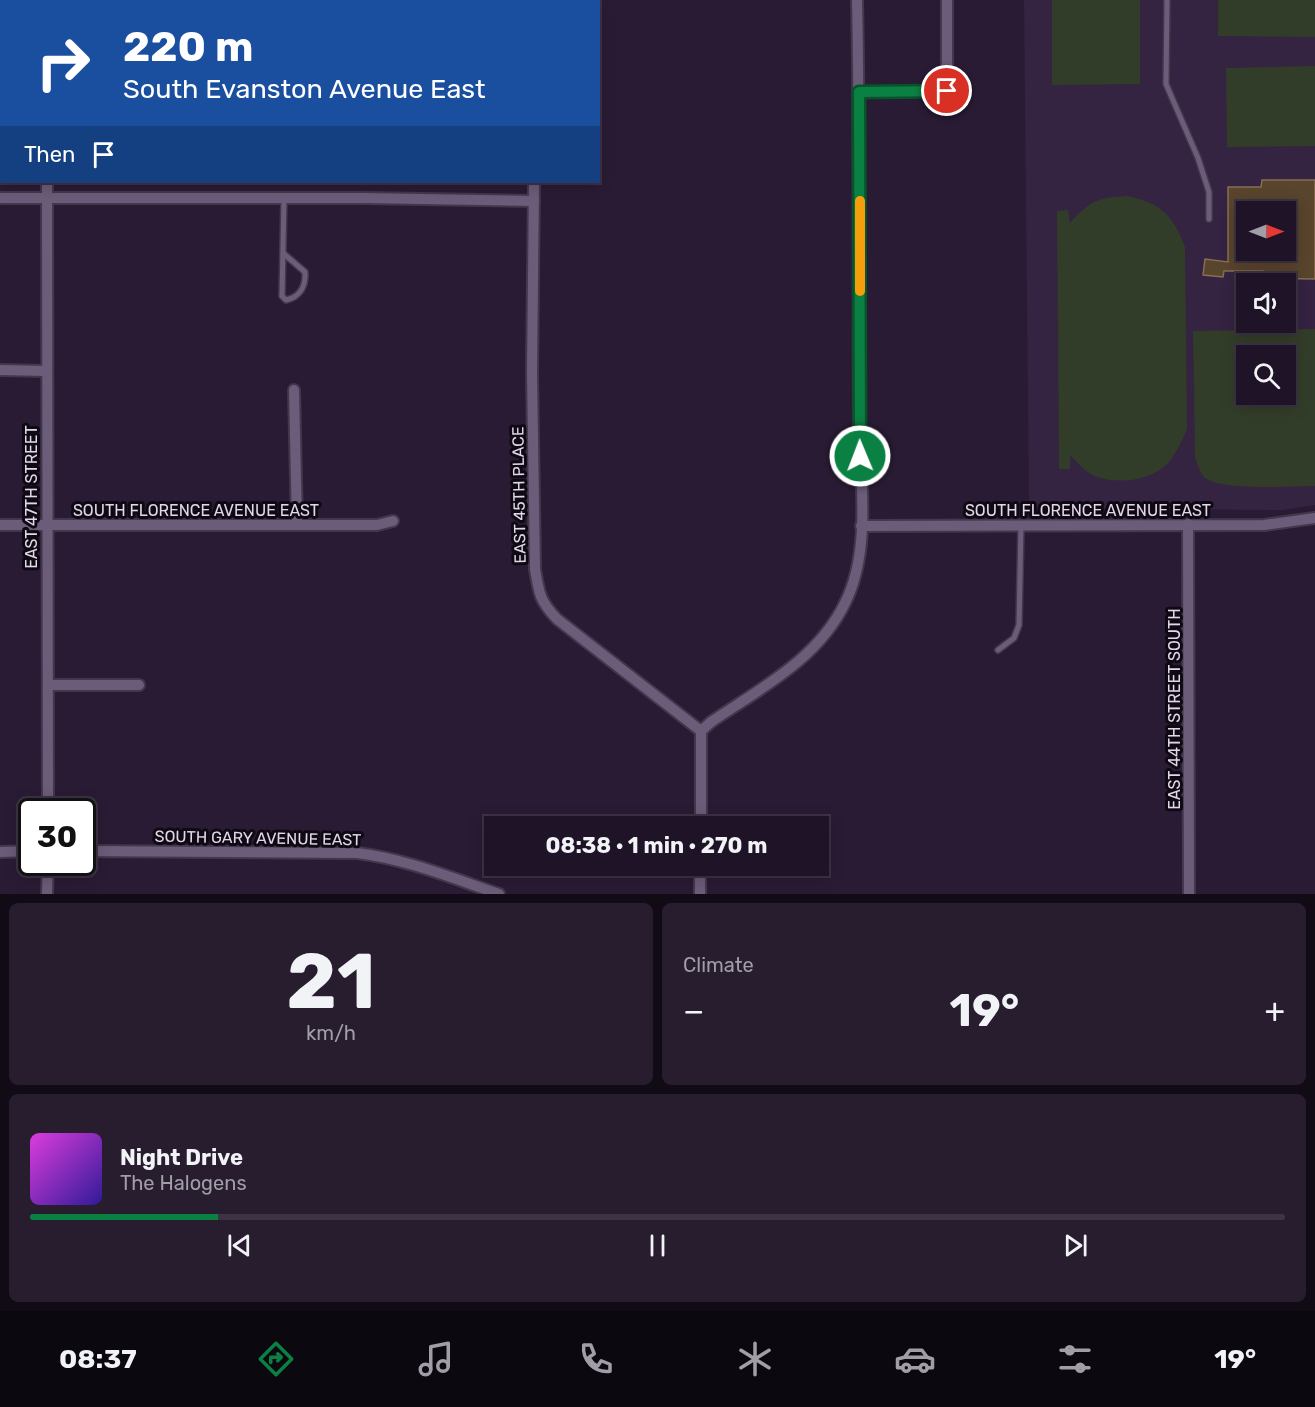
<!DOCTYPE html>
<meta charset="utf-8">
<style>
:root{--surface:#1f1427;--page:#271d2f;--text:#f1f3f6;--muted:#a19ea7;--line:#3c3344;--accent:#0b8043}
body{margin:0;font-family:Rubik,sans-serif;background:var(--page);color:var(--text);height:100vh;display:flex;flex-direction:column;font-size:22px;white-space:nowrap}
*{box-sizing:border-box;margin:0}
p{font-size:20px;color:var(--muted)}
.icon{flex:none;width:33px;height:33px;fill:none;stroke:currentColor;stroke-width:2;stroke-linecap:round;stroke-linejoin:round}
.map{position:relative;height:894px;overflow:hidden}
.side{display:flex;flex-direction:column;gap:9px;padding:9px;background:#110b15;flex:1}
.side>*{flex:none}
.banner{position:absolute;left:0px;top:0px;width:600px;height:183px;box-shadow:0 3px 15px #0003,0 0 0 2px var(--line);background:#1a4fa0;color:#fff;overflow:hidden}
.needle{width:39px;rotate:90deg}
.fabs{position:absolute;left:1236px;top:201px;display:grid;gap:12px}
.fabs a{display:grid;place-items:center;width:60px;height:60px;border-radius:0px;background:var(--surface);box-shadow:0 3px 15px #0003,0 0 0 2px var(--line);font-size:30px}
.speed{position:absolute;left:18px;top:798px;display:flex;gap:12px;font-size:30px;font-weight:700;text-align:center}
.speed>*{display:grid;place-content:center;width:78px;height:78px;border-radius:50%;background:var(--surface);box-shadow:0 3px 15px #0003,0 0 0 2px var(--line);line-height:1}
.speed .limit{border:3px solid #111;border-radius:9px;background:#fff;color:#111}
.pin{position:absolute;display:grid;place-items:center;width:51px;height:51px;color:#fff;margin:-26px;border:3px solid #fff;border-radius:50%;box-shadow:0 2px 6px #0007}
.me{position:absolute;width:66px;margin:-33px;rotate:359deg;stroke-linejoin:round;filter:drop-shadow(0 0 4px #0008)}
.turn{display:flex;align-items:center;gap:21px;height:126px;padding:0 24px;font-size:27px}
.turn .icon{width:78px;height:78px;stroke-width:2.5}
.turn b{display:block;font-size:42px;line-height:51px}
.then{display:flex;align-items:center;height:57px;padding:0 24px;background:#0003;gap:12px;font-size:22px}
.big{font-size:45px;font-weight:700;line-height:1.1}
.side .widget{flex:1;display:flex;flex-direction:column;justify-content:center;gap:9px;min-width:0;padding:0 21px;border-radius:9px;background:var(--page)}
.side .dial{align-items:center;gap:0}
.dial b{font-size:78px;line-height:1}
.song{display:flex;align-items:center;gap:18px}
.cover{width:72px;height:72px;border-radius:9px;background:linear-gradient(135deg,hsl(300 70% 55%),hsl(250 70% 35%))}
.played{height:6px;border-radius:3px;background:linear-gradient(90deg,var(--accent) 15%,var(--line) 15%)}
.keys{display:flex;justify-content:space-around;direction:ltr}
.heat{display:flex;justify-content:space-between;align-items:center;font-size:33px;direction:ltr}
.side .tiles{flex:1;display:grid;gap:9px;grid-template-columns:1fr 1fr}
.widget:last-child{grid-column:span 2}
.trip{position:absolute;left:484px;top:816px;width:345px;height:60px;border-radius:0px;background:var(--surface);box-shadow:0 3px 15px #0003,0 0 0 2px var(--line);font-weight:700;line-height:60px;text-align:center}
.tabs{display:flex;height:96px;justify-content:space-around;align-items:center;background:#0c0810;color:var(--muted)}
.tabs .icon{width:42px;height:42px}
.tabs .active{color:var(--accent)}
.tabs b{font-size:27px;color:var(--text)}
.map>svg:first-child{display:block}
</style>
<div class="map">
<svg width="1315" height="894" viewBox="0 0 1315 894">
<rect width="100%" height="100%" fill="#291b34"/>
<path fill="#342341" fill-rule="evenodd" d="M1024 0H1315V505L1283 510 1029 508ZM1246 212H1286V250H1246ZM1246 284H1286V322H1246ZM1246 356H1286V394H1246Z"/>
<g fill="#323d29" fill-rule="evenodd">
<path d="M1052 0H1140V84L1052 85Z"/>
<path d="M1218 0H1315V37L1218 36Z"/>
<path d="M1315 66V146L1227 147 1226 68Z"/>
<path d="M1127 196C1161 203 1173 215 1185 247L1187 429C1182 441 1177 452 1169 462 1152 481 1118 485 1095 476 1085 472 1078 463 1070 455V469H1059L1057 211 1068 210 1070 223C1090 201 1096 198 1127 196Z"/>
<path d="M1315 329V486C1292 486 1218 492 1203 476 1200 472 1198 464 1195 459L1193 331ZM1246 356H1286V394H1246Z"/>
</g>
<path fill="#59442c" stroke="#876e54" stroke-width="1.5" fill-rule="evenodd" d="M1262 180H1315V279L1263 278V271H1224L1223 277 1203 275 1205 259 1228 262V187H1261ZM1246 212H1286V250H1246Z"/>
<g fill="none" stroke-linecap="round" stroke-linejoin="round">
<defs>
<g id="lane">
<path d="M1167 0 1166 84 1198 158 1209 192V219"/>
<path d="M283 253 305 272C306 286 300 297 286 300L282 296 284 198"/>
<path d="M998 650 1014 638 1019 625 1021 525"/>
</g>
<g id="street">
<path d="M44 0V2"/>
<path d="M533 0V2"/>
<path d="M859 92 947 91V0"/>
<path d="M47 182 48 812"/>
<path d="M534 182 532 373 535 569C539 594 540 601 557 619L701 731"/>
<path d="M0 198H365L534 201"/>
<path d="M0 370 46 371"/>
<path d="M294 390 297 525"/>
<path d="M1188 524 1189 894"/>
<path d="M0 525H377L393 521"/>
<path d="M861 526 1264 525 1315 518"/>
<path d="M48 685H139"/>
<path d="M701 731 711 722C761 688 818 659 845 603 873 548 859 470 859 409 858 273 860 137 857 0"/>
<path d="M701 826V731"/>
<path d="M82 851 357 853C406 859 452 878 499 894"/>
<path d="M0 852 32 851"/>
<path d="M47 894 48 862"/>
<path d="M700 894V866"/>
</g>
</defs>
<use href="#lane" stroke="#43374c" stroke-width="8"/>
<use href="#street" stroke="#43374c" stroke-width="14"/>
<use href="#lane" stroke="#6b5c79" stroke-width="5"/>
<use href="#street" stroke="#6b5c79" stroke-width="10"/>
</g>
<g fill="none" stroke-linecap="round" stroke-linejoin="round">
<defs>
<path id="route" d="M860 456 859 92 947 91"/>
</defs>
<use href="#route" stroke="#07532c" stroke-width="15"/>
<use href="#route" stroke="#0b8043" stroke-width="10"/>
<path stroke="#f59e0b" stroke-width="10" d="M860 201V291"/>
</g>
<g text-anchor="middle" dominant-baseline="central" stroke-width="6" stroke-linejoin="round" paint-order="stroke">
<g font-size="16" fill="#e0d7e8" stroke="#0f0914">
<text transform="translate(519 495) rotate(-91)">EAST 45TH PLACE</text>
<text transform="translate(31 497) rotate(-90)">EAST 47TH STREET</text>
<text x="196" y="510">SOUTH FLORENCE AVENUE EAST</text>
<text x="1088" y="510">SOUTH FLORENCE AVENUE EAST</text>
<text transform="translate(1174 709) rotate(-90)">EAST 44TH STREET SOUTH</text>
<text transform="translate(258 838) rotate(1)">SOUTH GARY AVENUE EAST</text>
</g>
</g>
</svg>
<div class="fabs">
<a><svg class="needle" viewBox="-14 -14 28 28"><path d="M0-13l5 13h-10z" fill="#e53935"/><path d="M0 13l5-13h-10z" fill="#a19ea7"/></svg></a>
<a><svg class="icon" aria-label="sound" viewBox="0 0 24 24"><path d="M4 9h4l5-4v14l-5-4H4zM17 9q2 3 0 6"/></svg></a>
<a><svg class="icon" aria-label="search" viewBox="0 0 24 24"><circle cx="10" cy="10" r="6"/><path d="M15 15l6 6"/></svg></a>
</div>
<div class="speed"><div class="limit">30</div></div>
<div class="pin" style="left:947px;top:91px;background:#d93025"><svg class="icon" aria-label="arrive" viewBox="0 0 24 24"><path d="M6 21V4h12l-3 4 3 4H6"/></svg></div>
<svg class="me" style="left:860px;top:456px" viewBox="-20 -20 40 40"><circle r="17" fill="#0b8043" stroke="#fff" stroke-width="3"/><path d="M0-11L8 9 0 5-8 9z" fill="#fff"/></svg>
<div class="trip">08:38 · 1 min · 270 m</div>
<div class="banner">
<div class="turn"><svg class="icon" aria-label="right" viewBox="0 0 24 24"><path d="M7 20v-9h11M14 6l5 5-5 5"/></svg><div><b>220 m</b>South Evanston Avenue East</div></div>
<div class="then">Then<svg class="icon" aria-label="arrive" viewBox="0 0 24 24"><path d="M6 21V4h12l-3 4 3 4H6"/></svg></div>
</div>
</div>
<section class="side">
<div class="tiles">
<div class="widget dial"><b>21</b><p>km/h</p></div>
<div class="widget"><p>Climate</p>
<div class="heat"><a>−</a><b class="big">19°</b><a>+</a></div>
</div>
<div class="widget">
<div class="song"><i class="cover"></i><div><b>Night Drive</b><p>The Halogens</p></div></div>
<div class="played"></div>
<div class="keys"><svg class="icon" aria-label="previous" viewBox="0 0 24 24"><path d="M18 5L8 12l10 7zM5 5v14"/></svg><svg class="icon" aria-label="pause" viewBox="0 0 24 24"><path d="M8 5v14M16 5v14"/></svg><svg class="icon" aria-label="next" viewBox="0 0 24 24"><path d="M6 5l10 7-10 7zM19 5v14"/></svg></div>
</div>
</div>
</section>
<nav class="tabs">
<b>08:37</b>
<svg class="icon active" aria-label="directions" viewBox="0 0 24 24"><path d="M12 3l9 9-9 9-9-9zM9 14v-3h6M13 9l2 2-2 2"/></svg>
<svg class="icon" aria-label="music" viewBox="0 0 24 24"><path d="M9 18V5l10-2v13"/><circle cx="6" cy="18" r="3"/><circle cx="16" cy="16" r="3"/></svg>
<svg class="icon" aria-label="phone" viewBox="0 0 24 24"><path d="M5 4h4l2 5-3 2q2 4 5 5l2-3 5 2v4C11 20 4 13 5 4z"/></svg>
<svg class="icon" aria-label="climate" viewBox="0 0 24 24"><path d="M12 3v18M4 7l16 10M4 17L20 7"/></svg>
<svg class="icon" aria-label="car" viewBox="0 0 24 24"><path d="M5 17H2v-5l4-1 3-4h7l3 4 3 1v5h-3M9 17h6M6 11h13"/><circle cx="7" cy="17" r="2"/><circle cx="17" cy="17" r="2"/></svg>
<svg class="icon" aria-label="filters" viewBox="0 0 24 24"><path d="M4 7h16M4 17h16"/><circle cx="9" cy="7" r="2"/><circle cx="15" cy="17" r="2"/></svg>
<b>19°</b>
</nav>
